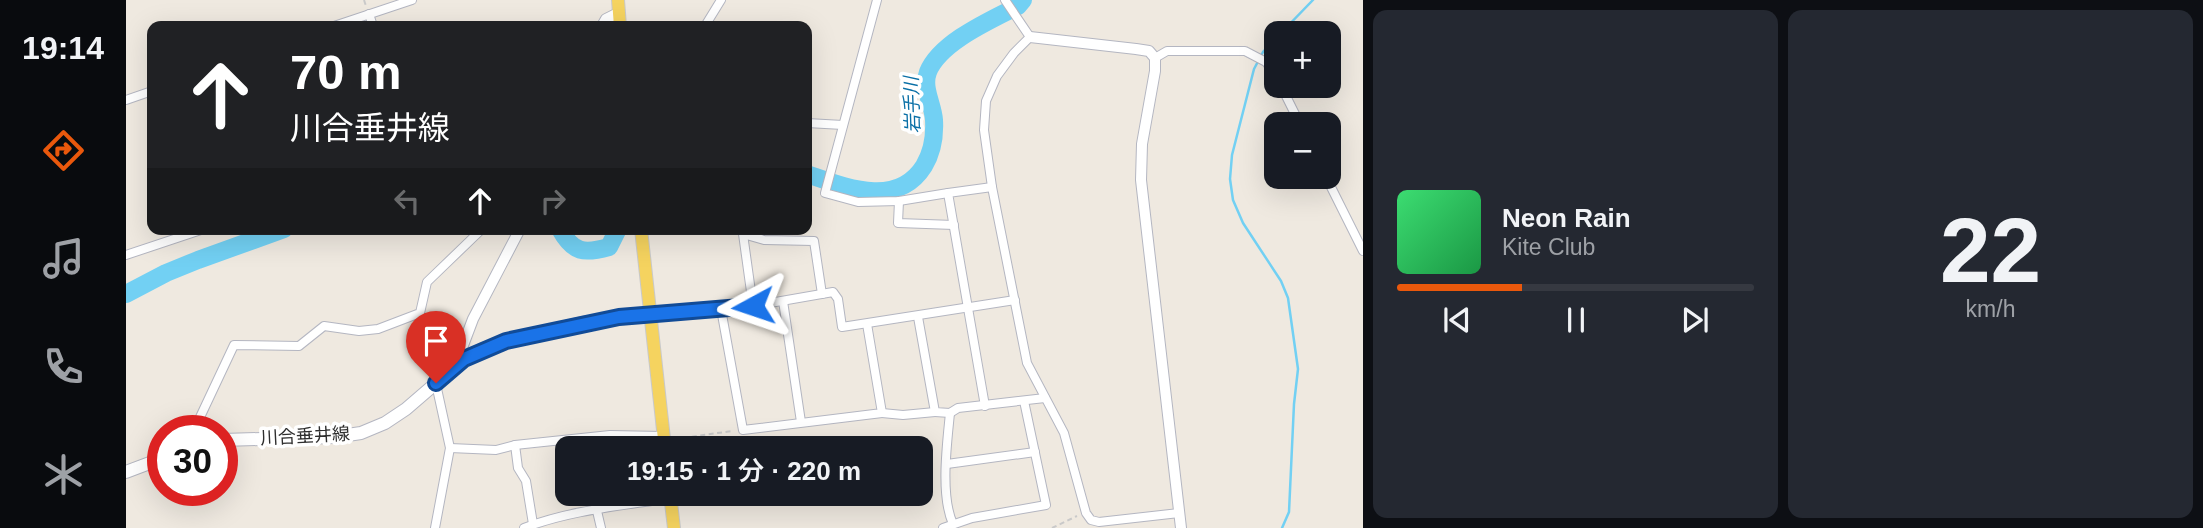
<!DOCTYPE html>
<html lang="ja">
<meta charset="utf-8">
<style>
:root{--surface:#171b24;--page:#242831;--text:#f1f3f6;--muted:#9ea1a6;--line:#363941;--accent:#ea580c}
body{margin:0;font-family:Helvetica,"Noto Sans JP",sans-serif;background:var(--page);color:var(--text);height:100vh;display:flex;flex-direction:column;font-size:26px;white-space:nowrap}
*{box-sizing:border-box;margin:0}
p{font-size:23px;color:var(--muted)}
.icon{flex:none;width:38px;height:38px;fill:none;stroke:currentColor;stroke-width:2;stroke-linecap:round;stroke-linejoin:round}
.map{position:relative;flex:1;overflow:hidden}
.panel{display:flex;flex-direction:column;gap:10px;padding:10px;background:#0d0f14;width:840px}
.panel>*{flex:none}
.banner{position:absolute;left:21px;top:21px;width:665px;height:214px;border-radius:14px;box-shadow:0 7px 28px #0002;background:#202124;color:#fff;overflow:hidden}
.buttons{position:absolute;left:1138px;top:21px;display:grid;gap:14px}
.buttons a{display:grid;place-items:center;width:77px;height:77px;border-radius:14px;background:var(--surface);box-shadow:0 7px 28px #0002;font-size:35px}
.speed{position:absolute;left:21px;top:415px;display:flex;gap:14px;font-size:35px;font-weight:700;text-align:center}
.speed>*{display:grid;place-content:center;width:91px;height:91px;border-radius:50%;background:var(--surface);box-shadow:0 7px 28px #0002;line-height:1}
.speed .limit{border:10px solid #d22;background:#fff;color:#111}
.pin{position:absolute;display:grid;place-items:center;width:60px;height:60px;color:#fff;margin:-72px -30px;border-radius:50% 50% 50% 0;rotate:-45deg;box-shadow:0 0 7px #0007}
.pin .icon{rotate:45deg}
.me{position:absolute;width:77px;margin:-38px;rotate:265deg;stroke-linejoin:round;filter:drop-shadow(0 0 5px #0008)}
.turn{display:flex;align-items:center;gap:24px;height:147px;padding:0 28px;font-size:32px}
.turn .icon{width:91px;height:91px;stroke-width:2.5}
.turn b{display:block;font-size:49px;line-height:60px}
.lanes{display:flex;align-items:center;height:66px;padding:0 28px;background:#0003;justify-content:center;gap:35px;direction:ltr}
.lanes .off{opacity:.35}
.panel .card{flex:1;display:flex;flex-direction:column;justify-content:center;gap:10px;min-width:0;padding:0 24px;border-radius:14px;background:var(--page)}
.panel .dial{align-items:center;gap:0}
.dial b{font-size:91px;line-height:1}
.song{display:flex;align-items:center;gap:21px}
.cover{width:84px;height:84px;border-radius:10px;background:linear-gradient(135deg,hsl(140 70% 55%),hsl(140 70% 35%))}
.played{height:7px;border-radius:4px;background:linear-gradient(90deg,var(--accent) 35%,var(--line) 35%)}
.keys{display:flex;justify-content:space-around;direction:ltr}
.panel .tiles{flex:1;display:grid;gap:10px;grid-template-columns:repeat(2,1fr)}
.trip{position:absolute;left:429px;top:436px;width:378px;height:70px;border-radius:14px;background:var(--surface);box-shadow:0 7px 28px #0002;font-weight:600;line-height:70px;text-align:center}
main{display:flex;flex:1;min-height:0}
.tab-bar{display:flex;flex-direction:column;width:126px;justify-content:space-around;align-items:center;background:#090b0e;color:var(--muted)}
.tab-bar .icon{width:49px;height:49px}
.tab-bar .on{color:var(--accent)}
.tab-bar b{font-size:32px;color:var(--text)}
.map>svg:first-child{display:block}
</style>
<main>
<nav class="tab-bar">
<b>19:14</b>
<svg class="icon on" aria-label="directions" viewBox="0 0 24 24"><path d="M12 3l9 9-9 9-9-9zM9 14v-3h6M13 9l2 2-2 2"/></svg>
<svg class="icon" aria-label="music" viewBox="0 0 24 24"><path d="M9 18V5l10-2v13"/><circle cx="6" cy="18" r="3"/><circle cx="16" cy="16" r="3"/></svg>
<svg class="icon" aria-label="phone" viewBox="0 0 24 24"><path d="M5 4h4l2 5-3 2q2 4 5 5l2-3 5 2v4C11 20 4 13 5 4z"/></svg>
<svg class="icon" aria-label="climate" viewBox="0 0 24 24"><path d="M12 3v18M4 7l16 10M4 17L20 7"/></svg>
</nav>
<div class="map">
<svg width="1237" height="528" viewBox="0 0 1237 528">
<rect width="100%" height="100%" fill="#efe9e0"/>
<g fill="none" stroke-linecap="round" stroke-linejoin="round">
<g stroke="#72d0f3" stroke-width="2.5">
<path d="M1155 33 1187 0"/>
<path d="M1150 39 1137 52 1128 69 1106 155 1104 179 1107 200 1117 223 1155 281 1162 298 1172 369 1168 404 1163 512 1156 528"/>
</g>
<g stroke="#72d0f3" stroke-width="18">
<path d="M681 174C719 187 771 209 798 166 807 151 809 137 808 120 807 104 796 88 802 72 814 42 865 20 892 6L897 0"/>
<path d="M434 229C447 253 458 254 483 247L492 229"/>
<path d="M0 294 40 273 72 260 158 229"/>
</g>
<defs>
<g id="minor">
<path d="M751 0 699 193 732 202 773 201 822 193"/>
<path d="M879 0 904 37 888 53 871 76 860 101 858 130 866 187 901 363 938 433 960 513 965 520 973 522 1053 513"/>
<path d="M243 14 247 26"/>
<path d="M208 26 286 0"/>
<path d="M579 26 595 0"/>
<path d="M1029 58 1041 51H1119L1140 62 1150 76"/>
<path d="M1155 86 1174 124"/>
<path d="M0 100 26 91"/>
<path d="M681 123 717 125"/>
<path d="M1200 177 1237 251"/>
<path d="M773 201 772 223 828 225"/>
<path d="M0 255 78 229"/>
<path d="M657 301 675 422"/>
<path d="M627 306 617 234 638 240 688 241 696 294"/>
<path d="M595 309 617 430 756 413 741 324"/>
<path d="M524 314 627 306 707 292 712 299 716 327 889 300"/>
<path d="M792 317 809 412 824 413 832 408 919 398"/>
<path d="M859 406 822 193 866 187"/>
<path d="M756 413 777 415 809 412"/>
<path d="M824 413C821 444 814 495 827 524"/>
<path d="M68 430 108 345 173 346 198 326 233 331 252 329 294 313 301 282 356 229"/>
<path d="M389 445 392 468 400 481 407 524"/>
<path d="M324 448 370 450 389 445 484 435 537 436"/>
<path d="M821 464 909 452"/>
<path d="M467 494 475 528"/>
<path d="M309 528 324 448 310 384"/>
<path d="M398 528C445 510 495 506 545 498"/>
<path d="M817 528 846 518 920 505 898 401"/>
</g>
<g id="tertiary">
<path d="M476 26 480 19 492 13"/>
<path d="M904 37 1010 49 1023 51 1029 58V71L1016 144 1015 180 1055 528"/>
<path d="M338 359 336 348 347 319 394 229"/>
</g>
<g id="secondary">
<path d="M96 440 208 437 235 433 259 423 280 409 338 359 357 349 380 341 456 323 524 314"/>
<path d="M0 472 37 458"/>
</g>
<g id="primary">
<path d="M492 0 494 26"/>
<path d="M515 229 539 448"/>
<path d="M544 494 548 528"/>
</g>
</defs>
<use href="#minor" stroke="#b4b6c1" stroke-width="10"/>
<use href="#tertiary" stroke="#b4b6c1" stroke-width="12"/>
<use href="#secondary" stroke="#b4b6c1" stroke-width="14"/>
<use href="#primary" stroke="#c9c9c9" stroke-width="14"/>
<g stroke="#c9c9c9" stroke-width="2" stroke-dasharray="5 3.5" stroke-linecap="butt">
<path d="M238 0 240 6"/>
<path d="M549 439 606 431"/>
<path d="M926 528 951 516"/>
</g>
<use href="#minor" stroke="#fff" stroke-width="8"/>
<use href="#tertiary" stroke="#fff" stroke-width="10"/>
<use href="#secondary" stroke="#fff" stroke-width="12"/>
<use href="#primary" stroke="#f5d35f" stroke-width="12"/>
</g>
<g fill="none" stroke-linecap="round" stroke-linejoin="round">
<defs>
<path id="route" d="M310 383 338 359 380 341 493 317 627 306"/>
</defs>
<use href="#route" stroke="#114b97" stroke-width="18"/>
<use href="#route" stroke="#1a73e8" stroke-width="12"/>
</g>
<g text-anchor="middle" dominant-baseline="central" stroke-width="7" stroke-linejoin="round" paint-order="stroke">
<g font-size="18" fill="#2e2e2e" stroke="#fff">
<text transform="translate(179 436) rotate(-3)">川合垂井線</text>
</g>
<g font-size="19" font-style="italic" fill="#096fa6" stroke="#fff">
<text transform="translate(786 105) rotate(-92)">岩手川</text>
</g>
</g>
</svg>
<div class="buttons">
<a>+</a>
<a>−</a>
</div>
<div class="speed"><div class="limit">30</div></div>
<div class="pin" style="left:310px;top:383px;background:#d93025"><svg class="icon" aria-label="arrive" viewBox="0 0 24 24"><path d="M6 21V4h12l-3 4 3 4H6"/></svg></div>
<svg class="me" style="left:627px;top:306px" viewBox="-20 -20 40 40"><path d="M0-17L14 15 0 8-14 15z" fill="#1a73e8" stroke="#fff" stroke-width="4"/></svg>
<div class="trip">19:15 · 1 分 · 220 m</div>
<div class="banner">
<div class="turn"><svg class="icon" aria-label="ahead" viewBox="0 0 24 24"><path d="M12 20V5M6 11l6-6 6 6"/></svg><div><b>70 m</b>川合垂井線</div></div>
<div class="lanes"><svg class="icon off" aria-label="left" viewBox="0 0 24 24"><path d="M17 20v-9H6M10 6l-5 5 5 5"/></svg><svg class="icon" aria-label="ahead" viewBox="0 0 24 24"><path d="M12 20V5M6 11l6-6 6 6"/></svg><svg class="icon off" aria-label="right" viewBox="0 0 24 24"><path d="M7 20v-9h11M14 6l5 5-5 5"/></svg></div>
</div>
</div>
<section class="panel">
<div class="tiles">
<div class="card">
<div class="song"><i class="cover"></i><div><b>Neon Rain</b><p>Kite Club</p></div></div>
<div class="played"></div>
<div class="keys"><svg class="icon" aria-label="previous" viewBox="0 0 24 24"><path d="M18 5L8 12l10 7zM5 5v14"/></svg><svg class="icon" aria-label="pause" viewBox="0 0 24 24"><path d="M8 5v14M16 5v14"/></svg><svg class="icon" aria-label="next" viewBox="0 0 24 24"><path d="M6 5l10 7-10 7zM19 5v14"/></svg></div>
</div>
<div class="card dial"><b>22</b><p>km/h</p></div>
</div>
</section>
</main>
